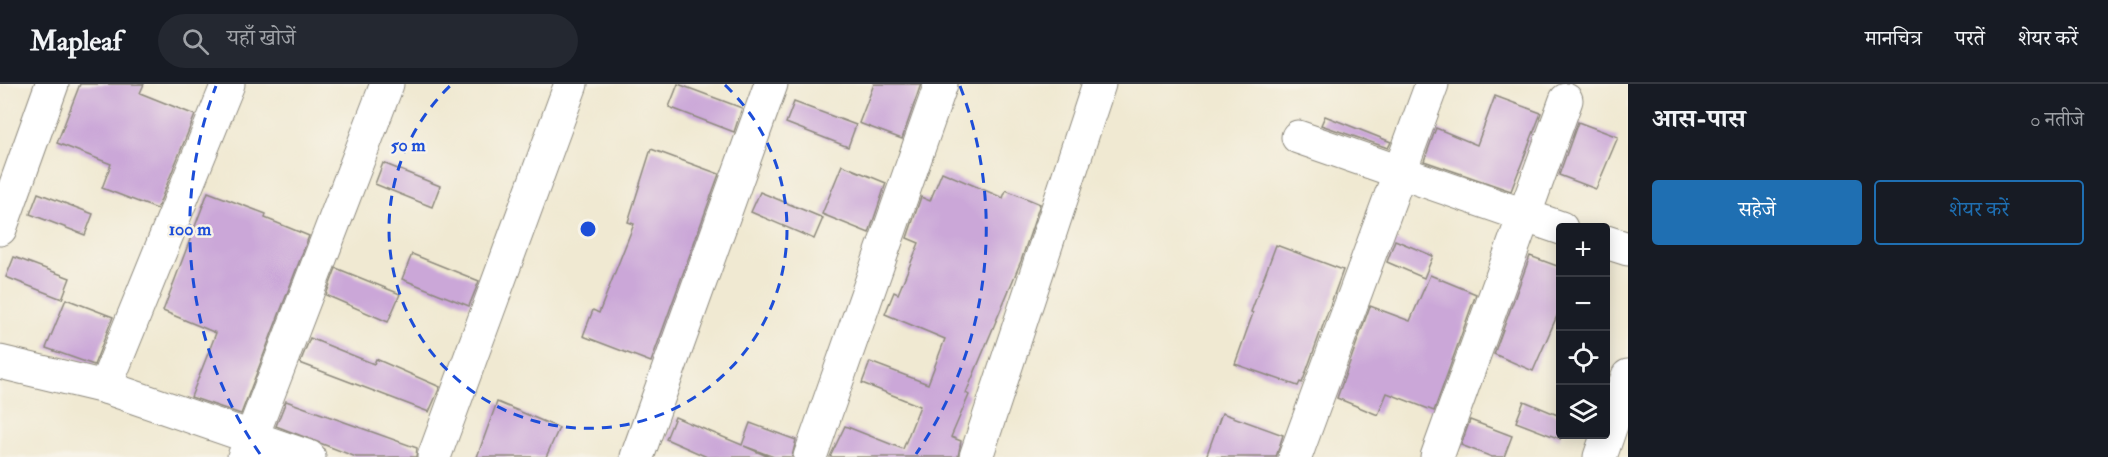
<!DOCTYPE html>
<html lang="hi">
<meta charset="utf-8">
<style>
body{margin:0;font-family:"IM FELL Double Pica","Noto Serif Devanagari",serif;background:#242831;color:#f1f3f6}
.controls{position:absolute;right:18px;bottom:18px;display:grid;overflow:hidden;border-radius:6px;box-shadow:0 3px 15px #0003}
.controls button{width:54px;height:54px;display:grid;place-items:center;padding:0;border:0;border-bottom:2px solid #363941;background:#171b24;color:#f1f3f6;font:30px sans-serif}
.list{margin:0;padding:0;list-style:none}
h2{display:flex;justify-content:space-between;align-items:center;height:78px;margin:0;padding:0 24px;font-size:26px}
h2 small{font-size:20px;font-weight:400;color:#9ea1a6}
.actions{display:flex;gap:12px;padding:18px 24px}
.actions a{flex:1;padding:14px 0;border:2px solid #1f6fb2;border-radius:6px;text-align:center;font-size:21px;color:#1f6fb2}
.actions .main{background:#1f6fb2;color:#fff}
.icon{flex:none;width:33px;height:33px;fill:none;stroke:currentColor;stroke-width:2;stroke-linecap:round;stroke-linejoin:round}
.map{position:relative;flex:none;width:1628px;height:373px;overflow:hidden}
header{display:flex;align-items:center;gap:36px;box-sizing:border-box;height:84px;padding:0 30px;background:#171b24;border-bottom:2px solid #363941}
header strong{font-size:28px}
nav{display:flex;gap:33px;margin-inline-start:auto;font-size:21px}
.search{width:420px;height:54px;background:#242831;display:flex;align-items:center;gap:15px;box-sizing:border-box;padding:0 21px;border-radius:33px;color:#9ea1a6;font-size:22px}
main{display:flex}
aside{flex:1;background:#171b24}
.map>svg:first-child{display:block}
.building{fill:#cba7d8}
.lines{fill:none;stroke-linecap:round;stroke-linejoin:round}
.minor-casing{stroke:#8e8a7e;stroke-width:35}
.minor{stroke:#fff;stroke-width:33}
.ring{fill:none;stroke:#1d4ed8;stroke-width:3;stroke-dasharray:10 8}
.centre{fill:#1d4ed8;stroke:#f7f3e8;stroke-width:3}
.ring-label{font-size:18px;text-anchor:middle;font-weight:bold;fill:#1d4ed8;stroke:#f7f3e8;stroke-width:5;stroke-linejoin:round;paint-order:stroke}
</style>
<header>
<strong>Mapleaf</strong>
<div class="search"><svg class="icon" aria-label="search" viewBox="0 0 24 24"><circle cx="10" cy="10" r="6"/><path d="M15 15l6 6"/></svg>यहाँ खोजें</div>
<nav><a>मानचित्र</a><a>परतें</a><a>शेयर करें</a></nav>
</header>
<main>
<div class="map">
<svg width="1628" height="373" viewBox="0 0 1628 373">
<rect width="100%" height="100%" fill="#f7f3e8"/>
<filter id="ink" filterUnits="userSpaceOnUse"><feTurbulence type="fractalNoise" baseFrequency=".0167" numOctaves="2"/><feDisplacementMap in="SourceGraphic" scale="12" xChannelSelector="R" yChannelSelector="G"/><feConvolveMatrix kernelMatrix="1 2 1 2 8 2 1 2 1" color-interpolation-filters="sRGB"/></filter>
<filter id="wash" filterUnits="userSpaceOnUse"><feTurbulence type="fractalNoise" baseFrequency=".008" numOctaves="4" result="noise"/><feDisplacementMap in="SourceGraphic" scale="24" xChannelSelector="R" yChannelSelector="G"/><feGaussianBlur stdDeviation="1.35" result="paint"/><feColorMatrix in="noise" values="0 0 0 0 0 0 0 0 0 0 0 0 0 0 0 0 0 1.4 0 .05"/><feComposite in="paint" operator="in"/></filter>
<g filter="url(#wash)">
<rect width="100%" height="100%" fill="#f0e9d2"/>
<g id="blocks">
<!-- building -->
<g class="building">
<path d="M 80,0 L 144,0 L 140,9 L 195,31 L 157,125 L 102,104 L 111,80 L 57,59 Z"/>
<path d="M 678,0 L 742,24 L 734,48 L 669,23 Z"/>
<path d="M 874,0 L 921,0 L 902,55 L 859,39 Z"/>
<path d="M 1495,12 L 1541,29 L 1511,107 L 1424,77 L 1436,44 L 1477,61 Z"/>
<path d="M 794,18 L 856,41 L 848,63 L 786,39 Z"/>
<path d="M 1325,32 L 1391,58 L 1388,64 L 1321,41 Z"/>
<path d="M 1578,38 L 1618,53 L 1596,105 L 1559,91 Z"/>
<path d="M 651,65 L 719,90 L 651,278 L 583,252 L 593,226 L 599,229 L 634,140 L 628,138 Z"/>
<path d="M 383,79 L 440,102 L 432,123 L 375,100 Z"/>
<path d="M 842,81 L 886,99 L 869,149 L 822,130 Z"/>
<path d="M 942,88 L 1003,114 L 1006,106 L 1040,120 L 1021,177 L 966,309 L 969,311 L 951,353 L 961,357 L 958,373 L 830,373 L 845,342 L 903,365 L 920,322 L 862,299 L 870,278 L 928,300 L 945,255 L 885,230 L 894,208 L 898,210 L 919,159 L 907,154 L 921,113 L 930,117 Z"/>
<path d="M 208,108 L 266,130 L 265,134 L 309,152 L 241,330 L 191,313 L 216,249 L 163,227 Z"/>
<path d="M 760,108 L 823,134 L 814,155 L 751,128 Z"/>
<path d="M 38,109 L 93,130 L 85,151 L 30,130 Z"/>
<path d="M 1395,156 L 1433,172 L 1424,194 L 1387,178 Z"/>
<path d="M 1276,161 L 1343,186 L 1302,299 L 1300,298 L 1298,302 L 1235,280 L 1253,229 L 1251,228 Z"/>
<path d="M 412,170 L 479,197 L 469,222 L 402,195 Z"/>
<path d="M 1530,172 L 1560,183 L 1560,225 L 1533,287 L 1494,270 Z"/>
<path d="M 14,173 L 70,194 L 62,215 L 6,193 Z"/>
<path d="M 336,184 L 400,210 L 388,238 L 326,211 Z"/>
<path d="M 1430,191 L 1476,210 L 1434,327 L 1387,309 L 1378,331 L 1337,314 L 1370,222 L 1410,237 Z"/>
<path d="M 66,215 L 113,233 L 94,281 L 46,264 Z"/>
<path d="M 310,254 L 374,280 L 376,275 L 440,303 L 429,328 L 300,279 Z"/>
<path d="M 286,317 L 417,364 L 416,373 L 356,373 L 276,342 Z"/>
<path d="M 1524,317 L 1560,332 L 1560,355 L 1516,338 Z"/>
<path d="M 497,318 L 559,344 L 546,373 L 477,373 Z"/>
<path d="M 1222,329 L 1283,351 L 1276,373 L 1206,373 Z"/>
<path d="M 675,333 L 742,361 L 750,339 L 796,356 L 792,373 L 774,373 L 744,362 L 769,373 L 707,373 L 666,355 Z"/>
<path d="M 1470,336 L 1512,352 L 1504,373 L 1492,373 L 1461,361 Z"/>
</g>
</g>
</g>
<g filter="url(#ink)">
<use href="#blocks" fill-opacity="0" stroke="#8e8a7e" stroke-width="1.5"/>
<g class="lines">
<!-- minor casing -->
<g class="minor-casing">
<g id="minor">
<path d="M 1298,53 L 1561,144"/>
<path d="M 0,145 L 52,0"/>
<path d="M 1606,158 L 1628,165"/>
<path d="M 0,278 L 105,303 L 309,373"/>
<path d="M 105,303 L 228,0"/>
<path d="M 244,373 L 387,0"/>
<path d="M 434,373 L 571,0"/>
<path d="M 637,373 L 771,0"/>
<path d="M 810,373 L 941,0"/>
<path d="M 976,373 L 1099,0"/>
<path d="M 1295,373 L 1432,0"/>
<path d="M 1437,373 L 1566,16"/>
<path d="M 1600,373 L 1628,292"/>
</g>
</g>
<!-- minor -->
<use href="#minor" class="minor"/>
</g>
</g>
<!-- distance rings -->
<g class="ring">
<path d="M725 1A199 199 0 1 1 451 1"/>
<path d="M260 370A398 398 0 0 1 216 2M960 2A398 398 0 0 1 916 370"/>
</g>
<circle cx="588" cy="145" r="9" class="centre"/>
<g class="ring-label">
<text x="408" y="67">50 m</text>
<text x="190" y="151">100 m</text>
</g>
</svg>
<div class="controls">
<button>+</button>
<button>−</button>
<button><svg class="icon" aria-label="locate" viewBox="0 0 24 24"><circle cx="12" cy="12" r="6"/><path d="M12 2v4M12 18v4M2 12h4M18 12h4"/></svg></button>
<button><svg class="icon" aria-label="layers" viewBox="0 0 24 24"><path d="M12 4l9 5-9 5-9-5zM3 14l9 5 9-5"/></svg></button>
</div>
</div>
<aside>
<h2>आस-पास<small>0 नतीजे</small></h2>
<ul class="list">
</ul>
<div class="actions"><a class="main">सहेजें</a><a>शेयर करें</a></div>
</aside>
</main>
